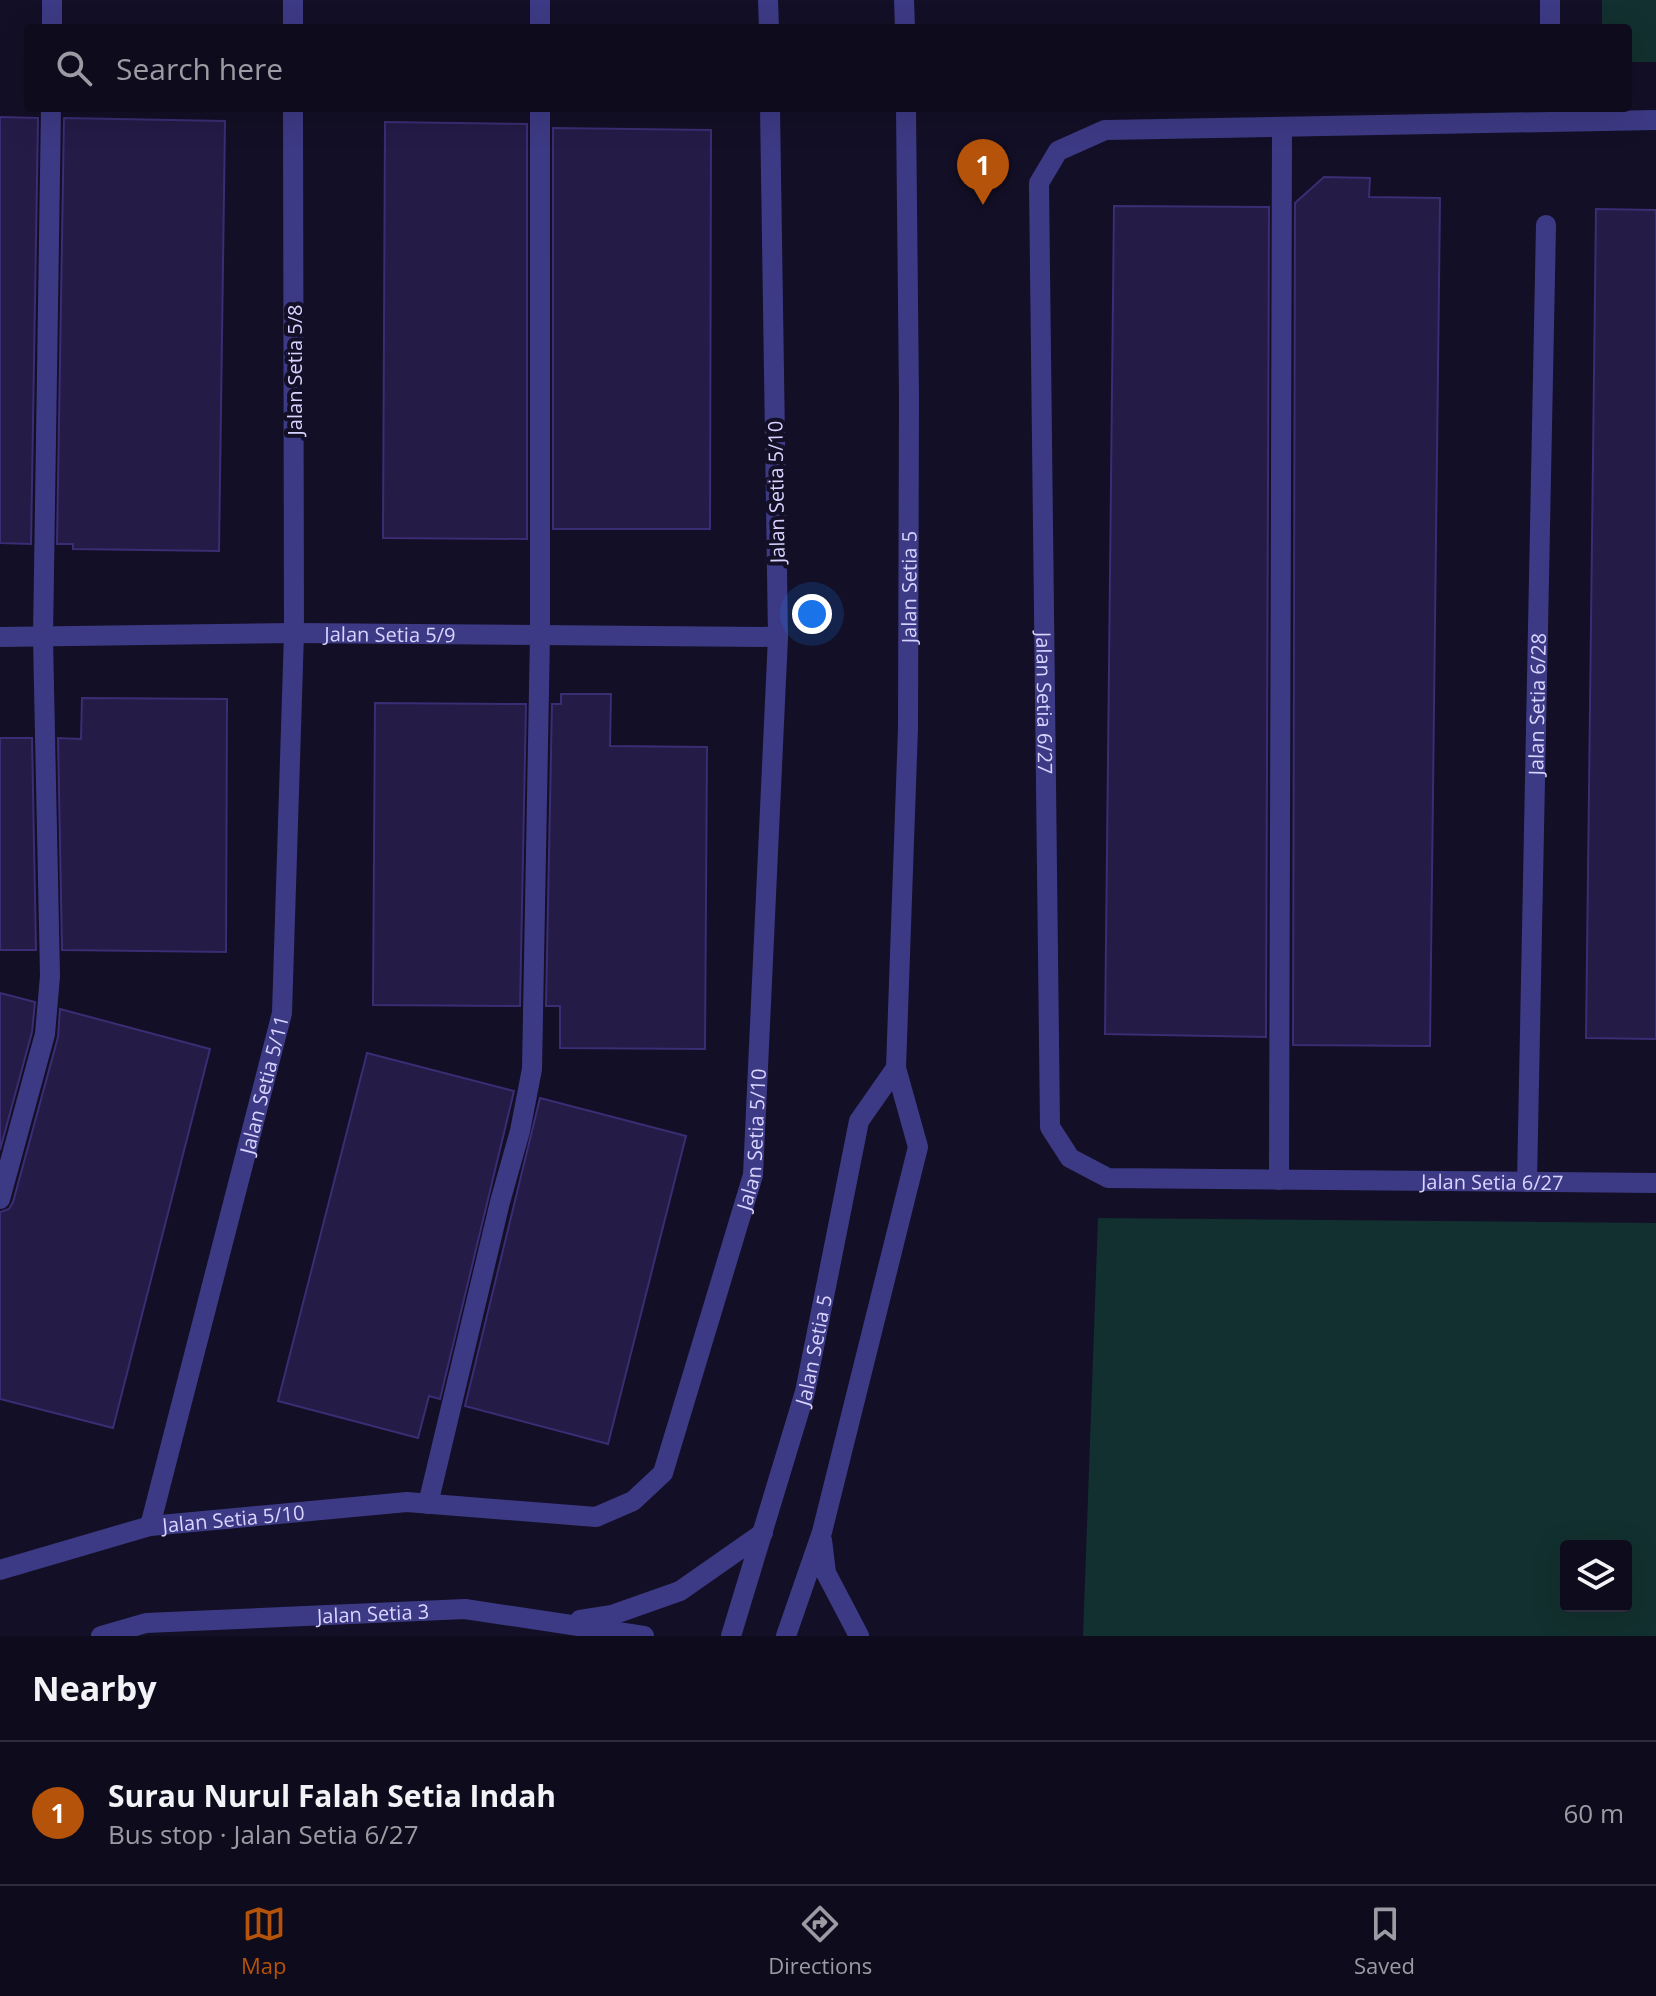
<!DOCTYPE html>
<meta charset="utf-8">
<style>
body{margin:0;font-family:"Open Sans",sans-serif;background:#171425;color:#f1f3f6}
.controls{position:absolute;right:24px;bottom:24px;display:grid;overflow:hidden;border-radius:8px;box-shadow:0 8px 32px #0002}
.controls button{width:72px;height:72px;display:grid;place-items:center;padding:0;border:0;border-bottom:2px solid #2e2b3b;background:#0e0b1c;color:#f1f3f6;font:40px sans-serif}
.you{position:absolute;left:812px;top:614px;width:28px;height:28px;margin:-20px;border:6px solid #fff;border-radius:50%;background:#1a73e8;box-shadow:0 0 0 12px #1a73e833}
.badge{display:grid;place-items:center;width:52px;height:52px;border-radius:50%;background:#b45309;color:#fff;font-size:26px;font-weight:700}
.pin{position:absolute;translate:-50% -66px;filter:drop-shadow(0 2px 4px #0008)}
.pin::after{content:'';position:absolute;top:42px;width:28px;height:24px;background:inherit;clip-path:polygon(0 0,100% 0,50% 100%)}
.list{margin:0;padding:0;list-style:none}
h2{display:flex;justify-content:space-between;align-items:center;height:104px;margin:0;padding:0 32px;font-size:34px}
h2 small{font-size:26px;font-weight:400;color:#9b9ba3}
.list li{display:grid;grid-template-columns:52px 1fr auto;gap:24px;align-items:center;box-sizing:border-box;height:144px;padding:0 32px;border-top:2px solid #2e2b3b}
.list b{display:block;font-size:30px;white-space:nowrap}
.list p{margin:0;font-size:26px;white-space:nowrap;color:#9b9ba3}
.list em{font-size:26px;font-style:normal;color:#9b9ba3}
.icon{flex:none;width:44px;height:44px;fill:none;stroke:currentColor;stroke-width:2;stroke-linecap:round;stroke-linejoin:round}
.map{position:relative;flex:none;width:1656px;height:1636px;overflow:hidden}
.search{position:absolute;background:#0e0b1c;box-shadow:0 8px 32px #0002;left:24px;right:24px;top:24px;height:88px;display:flex;align-items:center;gap:20px;box-sizing:border-box;padding:0 28px;border-radius:8px;color:#9b9ba3;font-size:30px}
.sheet{height:248px;background:#0e0b1c}
nav{display:flex;justify-content:space-around;align-items:center;box-sizing:border-box;height:112px;border-top:2px solid #2e2b3b;background:#0e0b1c;font-size:22px;color:#9b9ba3}
nav a{display:grid;justify-items:center;gap:4px}
nav .on{color:#b45309}
.map>svg:first-child{display:block}
.green{fill:#12302f;fill-rule:evenodd}
.building{fill:#241b47;stroke:#3b2d73;stroke-width:2}
.lines{fill:none;stroke-linecap:round;stroke-linejoin:round}
.minor{stroke:#3d3a85;stroke-width:20}
.labels{text-anchor:middle;dominant-baseline:central;stroke-width:8;stroke-linejoin:round;paint-order:stroke}
.street-label{font-size:20px;fill:#d9d4ff;stroke:#130f26}
</style>
<div class="map">
<svg width="1656" height="1636" viewBox="0 0 1656 1636">
<rect width="100%" height="100%" fill="#130f26"/>
<!-- green -->
<g class="green">
<path d="M 1602,0 L 1656,0 L 1656,62 L 1628,62 L 1628,28 L 1602,28 Z"/>
<path d="M 1098,1218 L 1656,1223 L 1656,1636 L 1083,1636 ZM 1566,1546 L 1626,1546 L 1626,1606 L 1566,1606 Z"/>
</g>
<!-- building -->
<g class="building">
<path d="M 0,117 L 38,118 L 31,544 L 0,543 Z"/>
<path d="M 64,118 L 225,121 L 219,551 L 73,549 L 73,544 L 57,544 Z"/>
<path d="M 385,122 L 527,124 L 527,539 L 383,538 Z"/>
<path d="M 553,128 L 711,130 L 710,529 L 553,529 Z"/>
<path d="M 1324,177 L 1370,178 L 1369,197 L 1440,198 L 1430,1046 L 1293,1045 L 1295,203 Z"/>
<path d="M 1114,206 L 1269,207 L 1266,1037 L 1105,1034 Z"/>
<path d="M 1596,209 L 1656,210 L 1656,1039 L 1586,1038 Z"/>
<path d="M 561,694 L 611,694 L 610,746 L 707,747 L 705,1049 L 560,1048 L 560,1006 L 546,1006 L 552,704 L 561,704 Z"/>
<path d="M 82,698 L 227,699 L 226,952 L 62,950 L 58,738 L 81,739 Z"/>
<path d="M 375,703 L 526,704 L 520,1006 L 373,1005 Z"/>
<path d="M 0,738 L 32,738 L 36,950 L 0,950 Z"/>
<path d="M 0,993 L 35,1002 L 32,1032 L 0,1150 Z"/>
<path d="M 60,1009 L 210,1049 L 113,1428 L 0,1399 L 0,1212 L 9,1209 L 13,1202 L 58,1037 Z"/>
<path d="M 367,1053 L 514,1091 L 440,1399 L 429,1396 L 418,1438 L 278,1401 Z"/>
<path d="M 540,1098 L 686,1136 L 608,1444 L 465,1406 Z"/>
</g>
<g class="lines">
<!-- minor -->
<g class="minor">
<path d="M 293,0 L 293,28"/>
<path d="M 540,0 L 540,28"/>
<path d="M 768,0 L 769,28"/>
<path d="M 904,0 L 905,28"/>
<path d="M 52,28 L 52,0"/>
<path d="M 1550,28 L 1550,0"/>
<path id="s1" d="M 1656,120 L 1105,130 L 1058,151 L 1039,183 L 1050,1127 L 1070,1158 L 1108,1178 L 1656,1183"/>
<path id="s2" d="M 0,637 L 294,633 L 778,637"/>
<path d="M 1279,1180 L 1282,127"/>
<path id="s3" d="M 1527,1182 L 1546,225"/>
<path d="M 0,1199 L 45,1034 L 50,976 L 43,638 L 51,108"/>
<path d="M 428,1504 L 500,1202 L 520,1131 L 532,1069 L 540,635 L 540,108"/>
<path id="s4" d="M 150,1526 L 282,1013 L 294,633 L 293,108"/>
<path d="M 822,1540 L 826,1573 L 859,1636"/>
<path id="s5" d="M 0,1570 L 150,1526 L 407,1502 L 596,1517 L 633,1501 L 663,1473 L 753,1175 L 778,637 L 770,108"/>
<path d="M 580,1620 L 612,1615 L 680,1591 L 763,1533"/>
<path id="s6" d="M 101,1636 L 146,1623 L 465,1609 L 644,1636"/>
<path id="s7" d="M 731,1636 L 805,1392 L 859,1121 L 896,1068"/>
<path id="s8" d="M 786,1636 L 822,1532 L 918,1147 L 896,1068 L 908,728 L 909,398 L 906,108"/>
</g>
</g>
<g class="labels">
<!-- street labels -->
<g class="street-label">
<text transform="translate(294 370) rotate(-90)">Jalan Setia 5/8</text>
<text transform="translate(776 492) rotate(-91)">Jalan Setia 5/10</text>
<text stroke="none"><textPath href="#s8" startOffset="1070">Jalan Setia 5</textPath></text>
<text stroke="none"><textPath href="#s2" startOffset="390">Jalan Setia 5/9</textPath></text>
<text stroke="none"><textPath href="#s1" startOffset="1160">Jalan Setia 6/27</textPath></text>
<text stroke="none"><textPath href="#s3" startOffset="478">Jalan Setia 6/28</textPath></text>
<text stroke="none"><textPath href="#s4" startOffset="456">Jalan Setia 5/11</textPath></text>
<text stroke="none"><textPath href="#s5" startOffset="1032">Jalan Setia 5/10</textPath></text>
<text stroke="none"><textPath href="#s1" startOffset="2048">Jalan Setia 6/27</textPath></text>
<text stroke="none"><textPath href="#s7" startOffset="298">Jalan Setia 5</textPath></text>
<text stroke="none"><textPath href="#s5" startOffset="240">Jalan Setia 5/10</textPath></text>
<text stroke="none"><textPath href="#s6" startOffset="274">Jalan Setia 3</textPath></text>
</g>
</g>
</svg>
<div class="controls">
<button><svg class="icon" aria-label="layers" viewBox="0 0 24 24"><path d="M12 4l9 5-9 5-9-5zM3 14l9 5 9-5"/></svg></button>
</div>
<div class="you"></div>
<div class="pin badge" style="left:983px;top:205px">1</div>
<div class="search"><svg class="icon" aria-label="search" viewBox="0 0 24 24"><circle cx="10" cy="10" r="6"/><path d="M15 15l6 6"/></svg>Search here</div>
</div>
<section class="sheet">
<h2>Nearby<small></small></h2>
<ul class="list">
<li><span class="badge">1</span><div><b>Surau Nurul Falah Setia Indah</b><p>Bus stop · Jalan Setia 6/27</p></div><em>60 m</em></li>
</ul>
</section>
<nav>
<a class="on"><svg class="icon" aria-label="map" viewBox="0 0 24 24"><path d="M3 6l6-2 6 2 6-2v14l-6 2-6-2-6 2zM9 4v14M15 6v14"/></svg>Map</a>
<a><svg class="icon" aria-label="directions" viewBox="0 0 24 24"><path d="M12 3l9 9-9 9-9-9zM9 14v-3h6M13 9l2 2-2 2"/></svg>Directions</a>
<a><svg class="icon" aria-label="saved" viewBox="0 0 24 24"><path d="M7 4h10v16l-5-4-5 4z"/></svg>Saved</a>
</nav>
